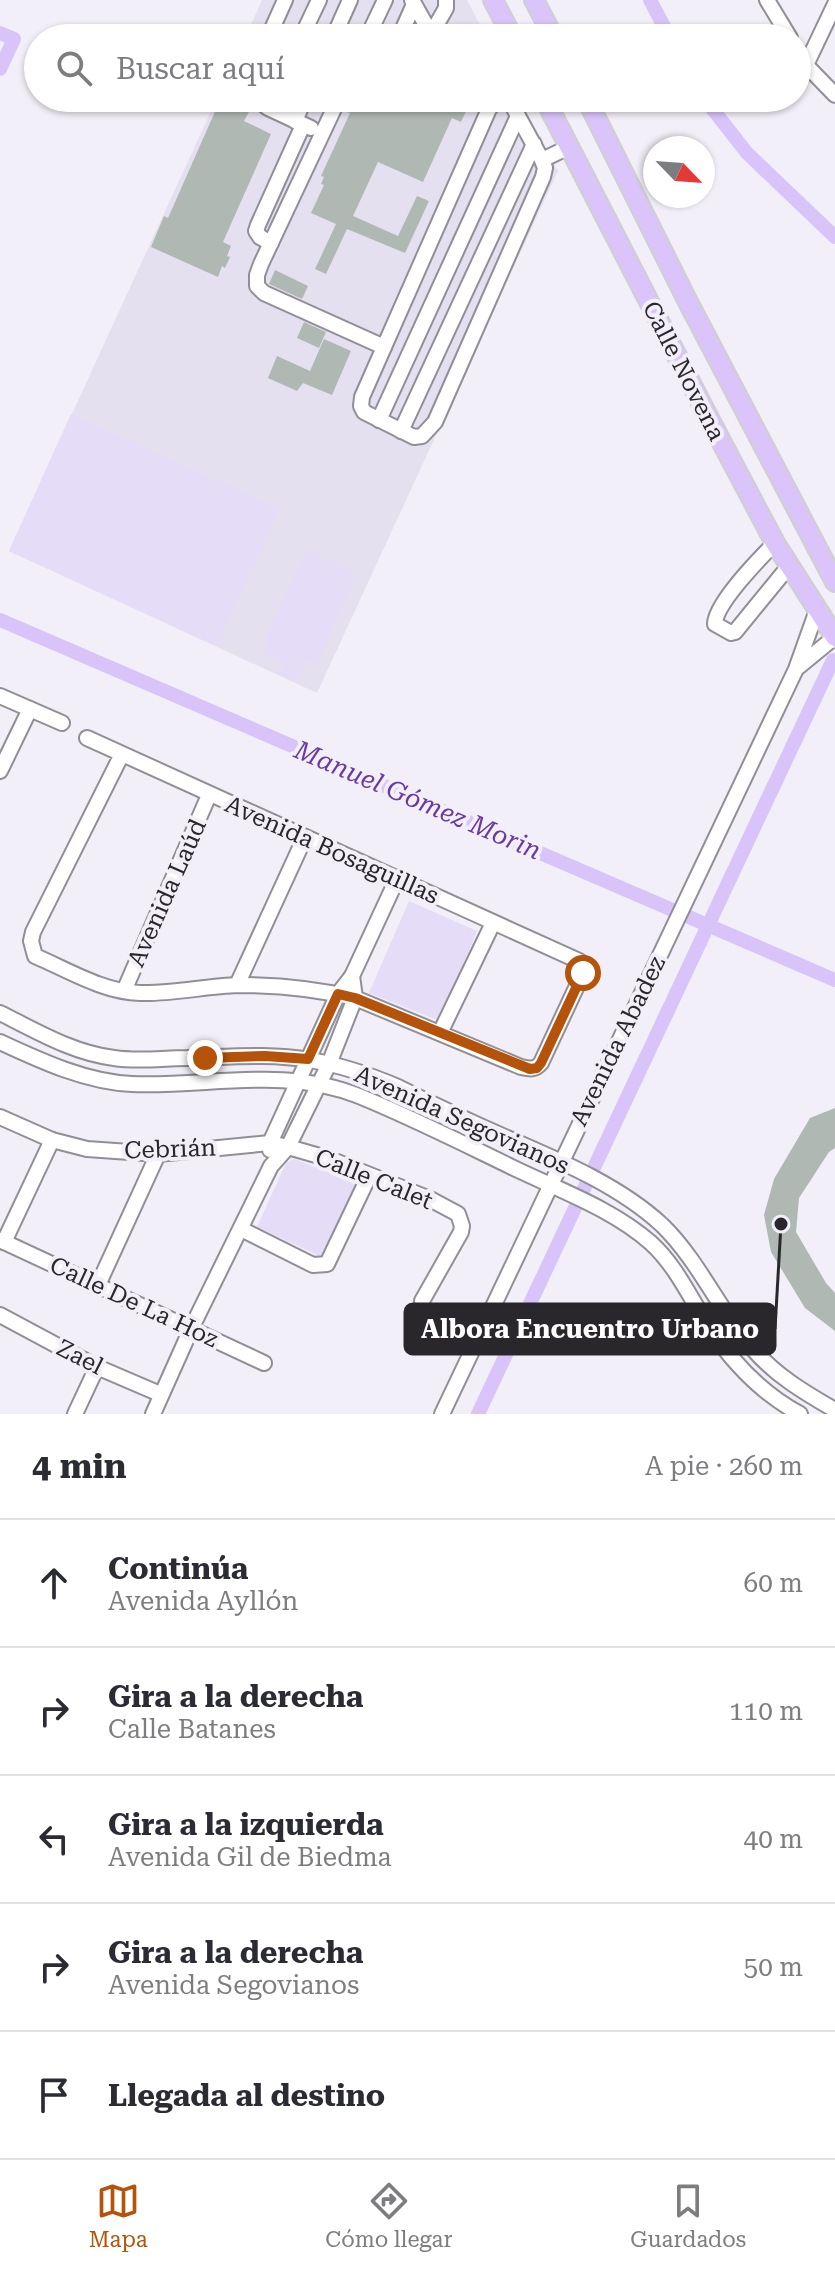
<!DOCTYPE html>
<html lang="es">
<meta charset="utf-8">
<style>
body{margin:0;font-family:"Roboto Serif",serif;background:#f2f2f3;color:#2b2b33}
.compass{position:absolute;left:643px;top:136px;width:72px;height:72px;border-radius:50%;background:#fff;box-shadow:0 2px 6px #0004;rotate:115deg}
.stop{position:absolute;width:24px;height:24px;margin:-18px;border:6px solid #b45309;border-radius:50%;background:#fff}
.stop.end{background:#b45309;border-color:#fff;box-shadow:0 2px 8px #0008}
.list{margin:0;padding:0;list-style:none}
h2{display:flex;justify-content:space-between;align-items:center;height:104px;margin:0;padding:0 32px;font-size:34px}
h2 small{font-size:26px;font-weight:400;color:#7c7c81}
.list li{display:grid;grid-template-columns:52px 1fr auto;gap:24px;align-items:center;box-sizing:border-box;height:128px;padding:0 32px;border-top:2px solid #e1e1e2}
.list b{display:block;font-size:30px;white-space:nowrap}
.list p{margin:0;font-size:26px;white-space:nowrap;color:#7c7c81}
.list em{font-size:26px;font-style:normal;color:#7c7c81}
.icon{flex:none;width:44px;height:44px;fill:none;stroke:currentColor;stroke-width:2;stroke-linecap:round;stroke-linejoin:round}
.map{position:relative;flex:none;width:835px;height:1414px;overflow:hidden}
.search{position:absolute;background:#fff;box-shadow:0 2px 6px #0004;left:24px;right:24px;top:24px;height:88px;display:flex;align-items:center;gap:20px;box-sizing:border-box;padding:0 28px;border-radius:44px;color:#7c7c81;font-size:30px}
.sheet{height:744px;background:#fff}
nav{display:flex;justify-content:space-around;align-items:center;box-sizing:border-box;height:112px;border-top:2px solid #e1e1e2;background:#fff;font-size:22px;color:#7c7c81}
nav a{display:grid;justify-items:center;gap:4px}
nav .on{color:#b45309}
.map>svg:first-child{display:block}
.built{fill:#e5e0ef}
.green{fill:#e5dcf7}
.lines{fill:none;stroke-linecap:round;stroke-linejoin:round}
.canal{stroke:#d9c4fa;stroke-width:14}
.building{fill:#afb8b3}
.minor-casing{stroke:#918e96;stroke-width:18}
.major-casing{stroke:#d0cfd0;stroke-width:22}
.minor{stroke:#fff;stroke-width:14}
.major{stroke:#dac4fa;stroke-width:18}
.route{stroke:#b45309;stroke-width:10}
.labels{text-anchor:middle;dominant-baseline:central;stroke-width:8;stroke-linejoin:round;paint-order:stroke}
.street-label{font-size:24px;fill:#29272b;stroke:#f2eff8}
.water-label{font-size:26px;font-style:italic;fill:#6a3a9f;stroke:#f2eff8}
.leader{fill:none;stroke:#29272b;stroke-width:3}
.callout-dot{fill:#29272b;stroke:#f2eff8;stroke-width:3}
.callout{fill:#29272b;stroke:#29272b;stroke-width:3}
.callout-label{font-size:26px;text-anchor:middle;font-weight:bold;fill:#fff}
</style>
<div class="map">
<svg width="835" height="1414" viewBox="0 0 835 1414">
<rect width="100%" height="100%" fill="#f2eff8"/>
<!-- built -->
<g class="built">
<path d="M 262,0 L 467,0 L 487,38 L 245,38 Z"/>
<path d="M 217,98 L 519,98 L 558,171 L 317,693 L 9,551 Z"/>
</g>
<!-- green -->
<g class="green">
<path d="M 71,414 L 280,509 L 217,646 L 9,551 Z"/>
<path d="M 306,550 L 357,574 L 316,665 L 305,661 L 296,682 L 280,674 L 284,662 L 264,653 L 269,641 L 265,639 Z"/>
<path d="M 409,901 L 477,931 L 440,1021 L 369,993 Z"/>
<path d="M 294,1159 L 359,1184 L 326,1259 L 257,1227 L 286,1163 Z"/>
</g>
<g class="lines">
<!-- canal -->
<g class="canal">
<path d="M 650,0 L 670,38"/>
<path d="M 0,33 L 14,39 L 0,69"/>
<path d="M 704,98 L 747,153 L 835,237"/>
<path d="M 0,620 L 835,980"/>
<path d="M 478,1414 L 833,660"/>
</g>
</g>
<!-- building -->
<g class="building">
<path d="M 221,98 L 250,110 L 244,121 L 271,134 L 223,242 L 231,246 L 227,256 L 230,257 L 225,268 L 222,266 L 218,277 L 151,247 L 164,216 L 168,218 Z"/>
<path d="M 349,98 L 454,98 L 469,105 L 461,122 L 452,118 L 423,182 L 378,162 L 353,216 L 398,236 L 417,196 L 429,201 L 405,253 L 347,229 L 326,274 L 315,269 L 336,224 L 311,213 L 324,185 L 321,184 L 324,177 L 321,176 L 350,113 L 344,111 Z"/>
<path d="M 275,270 L 308,286 L 302,299 L 269,284 Z"/>
<path d="M 304,322 L 326,332 L 319,348 L 297,338 Z"/>
<path d="M 324,339 L 351,351 L 332,395 L 303,383 L 297,391 L 268,378 L 277,356 L 310,371 Z"/>
<path d="M 835,1108 L 835,1148 L 829,1152 L 799,1198 L 796,1232 L 826,1283 L 835,1293 L 835,1331 L 805,1308 L 771,1252 L 764,1215 L 774,1179 L 810,1118 Z"/>
</g>
<g class="lines">
<!-- minor casing -->
<g class="minor-casing">
<g id="minor">
<path d="M 412,0 L 431,34"/>
<path d="M 767,0 L 790,38"/>
<path d="M 268,38 L 285,0"/>
<path d="M 301,38 L 319,0"/>
<path d="M 333,38 L 350,0"/>
<path d="M 367,38 L 385,0"/>
<path d="M 399,38 L 414,4"/>
<path d="M 429,38 L 446,8 L 446,0"/>
<path d="M 797,50 L 806,65 L 835,95"/>
<path d="M 806,65 L 835,4"/>
<path d="M 255,98 L 268,108 L 311,128"/>
<path d="M 339,98 L 261,264 L 257,275 L 257,286 L 264,293 L 384,347"/>
<path d="M 498,98 L 489,109 L 362,397 L 361,406 L 364,412 L 414,437 L 422,436 L 435,422 L 543,177 L 545,168 L 542,160 L 511,103 L 503,98"/>
<path d="M 295,121 L 305,98"/>
<path d="M 542,160 L 569,147"/>
<path d="M 271,243 L 260,237 L 256,231 L 258,225 L 303,125"/>
<path d="M 379,420 L 518,116"/>
<path d="M 401,431 L 534,144"/>
<path d="M 775,543 C 760,558 715,604 715,624 L 731,633 L 735,632 L 789,566"/>
<path d="M 797,668 L 835,637"/>
<path d="M 0,696 L 62,723"/>
<path d="M 87,738 L 579,961 L 583,964 L 583,973 L 541,1063 C 535,1070 530,1069 521,1067 L 355,998 C 317,989 278,985 238,985 C 206,986 173,994 140,993 C 103,992 68,970 35,956 L 31,941 L 33,932 L 122,754"/>
<path d="M 0,771 L 30,709"/>
<path d="M 237,985 L 305,837"/>
<path d="M 124,991 L 209,795"/>
<path d="M 0,1013 C 36,1031 73,1053 114,1058 C 139,1062 162,1058 187,1058 C 228,1057 270,1053 310,1060 C 340,1065 370,1075 398,1087 C 436,1106 475,1124 514,1141 C 565,1163 621,1187 662,1225 C 699,1261 719,1310 752,1348 C 775,1375 805,1393 835,1410"/>
<path d="M 440,1033 L 493,923"/>
<path d="M 0,1042 C 41,1061 86,1082 132,1084 C 209,1087 285,1066 359,1096 C 413,1118 466,1145 518,1170 C 562,1191 614,1210 651,1243 C 677,1267 690,1298 709,1327 C 732,1362 763,1394 800,1414"/>
<path d="M 0,1117 L 52,1140 L 87,1149 L 158,1154 L 270,1143 L 288,1147 L 330,1159 L 430,1199 L 458,1214 L 462,1226 L 461,1232 L 422,1301"/>
<path d="M 270,1150 L 270,1143 L 338,994 L 352,976 L 397,879"/>
<path d="M 241,1229 L 313,1265 L 327,1264 L 369,1176"/>
<path d="M 0,1240 L 264,1363"/>
<path d="M 4,1242 L 52,1140"/>
<path d="M 98,1285 L 158,1154"/>
<path d="M 0,1315 L 97,1367 L 160,1394"/>
<path d="M 75,1414 L 97,1367"/>
<path d="M 153,1414 L 191,1329 L 271,1166 L 288,1147 L 329,1064 L 355,998 L 352,976"/>
<path d="M 442,1414 L 796,669 L 817,610"/>
</g>
</g>
<!-- major casing -->
<g class="major-casing">
<g id="major">
<path d="M 493,0 L 513,38"/>
<path d="M 534,0 L 554,38"/>
<path d="M 544,98 L 712,424 L 775,543 L 835,637"/>
<path d="M 586,98 L 688,302 L 835,582"/>
</g>
</g>
<!-- minor -->
<use href="#minor" class="minor"/>
<!-- major -->
<use href="#major" class="major"/>
</g>
<g class="lines">
<!-- route -->
<path class="route" d="M 205,1058 L 265,1056 L 308,1059 L 338,994 L 355,998 L 530,1069 L 537,1068 L 541,1063 L 583,973"/>
</g>
<g class="labels">
<!-- street labels -->
<g class="street-label">
<text transform="translate(684 371) rotate(63)">Calle Novena</text>
<text transform="translate(332 850) rotate(24)">Avenida Bosaguillas</text>
<text transform="translate(167 893) rotate(-66)">Avenida Laúd</text>
<text transform="translate(618 1041) rotate(-64)">Avenida Abadez</text>
<text transform="translate(462 1120) rotate(24)">Avenida Segovianos</text>
<text transform="translate(170 1149) rotate(-2)">Cebrián</text>
<text transform="translate(374 1179) rotate(22)">Calle Calet</text>
<text transform="translate(134 1302) rotate(25)">Calle De La Hoz</text>
<text transform="translate(80 1357) rotate(27)">Zael</text>
</g>
<!-- water labels -->
<g class="water-label">
<text transform="translate(418 800) rotate(23)">Manuel Gómez Morin</text>
</g>
</g>
<!-- callouts -->
<path class="leader" d="M781 1224L775 1329"/>
<circle class="callout-dot" cx="781" cy="1224" r="8"/>
<rect class="callout" x="405" y="1304" width="370" height="50" rx="8"/>
<g class="callout-label">
<text x="590" y="1338">Albora Encuentro Urbano</text>
</g>
</svg>
<svg class="compass" viewBox="-18 -18 36 36"><path d="M0-13l5 13h-10z" fill="#e53935"/><path d="M0 13l5-13h-10z" fill="#7c7c81"/></svg>
<div class="stop" style="left:583px;top:973px"></div>
<div class="stop end" style="left:205px;top:1058px"></div>
<div class="search"><svg class="icon" aria-label="search" viewBox="0 0 24 24"><circle cx="10" cy="10" r="6"/><path d="M15 15l6 6"/></svg>Buscar aquí</div>
</div>
<section class="sheet">
<h2>4 min<small>A pie · 260 m</small></h2>
<ul class="list">
<li><svg class="icon" aria-label="ahead" viewBox="0 0 24 24"><path d="M12 20V5M6 11l6-6 6 6"/></svg><div><b>Continúa</b><p>Avenida Ayllón</p></div><em>60 m</em></li>
<li><svg class="icon" aria-label="right" viewBox="0 0 24 24"><path d="M7 20v-9h11M14 6l5 5-5 5"/></svg><div><b>Gira a la derecha</b><p>Calle Batanes</p></div><em>110 m</em></li>
<li><svg class="icon" aria-label="left" viewBox="0 0 24 24"><path d="M17 20v-9H6M10 6l-5 5 5 5"/></svg><div><b>Gira a la izquierda</b><p>Avenida Gil de Biedma</p></div><em>40 m</em></li>
<li><svg class="icon" aria-label="right" viewBox="0 0 24 24"><path d="M7 20v-9h11M14 6l5 5-5 5"/></svg><div><b>Gira a la derecha</b><p>Avenida Segovianos</p></div><em>50 m</em></li>
<li><svg class="icon" aria-label="arrive" viewBox="0 0 24 24"><path d="M6 21V4h12l-3 4 3 4H6"/></svg><div><b>Llegada al destino</b></div></li>
</ul>
</section>
<nav>
<a class="on"><svg class="icon" aria-label="map" viewBox="0 0 24 24"><path d="M3 6l6-2 6 2 6-2v14l-6 2-6-2-6 2zM9 4v14M15 6v14"/></svg>Mapa</a>
<a><svg class="icon" aria-label="directions" viewBox="0 0 24 24"><path d="M12 3l9 9-9 9-9-9zM9 14v-3h6M13 9l2 2-2 2"/></svg>Cómo llegar</a>
<a><svg class="icon" aria-label="saved" viewBox="0 0 24 24"><path d="M7 4h10v16l-5-4-5 4z"/></svg>Guardados</a>
</nav>
